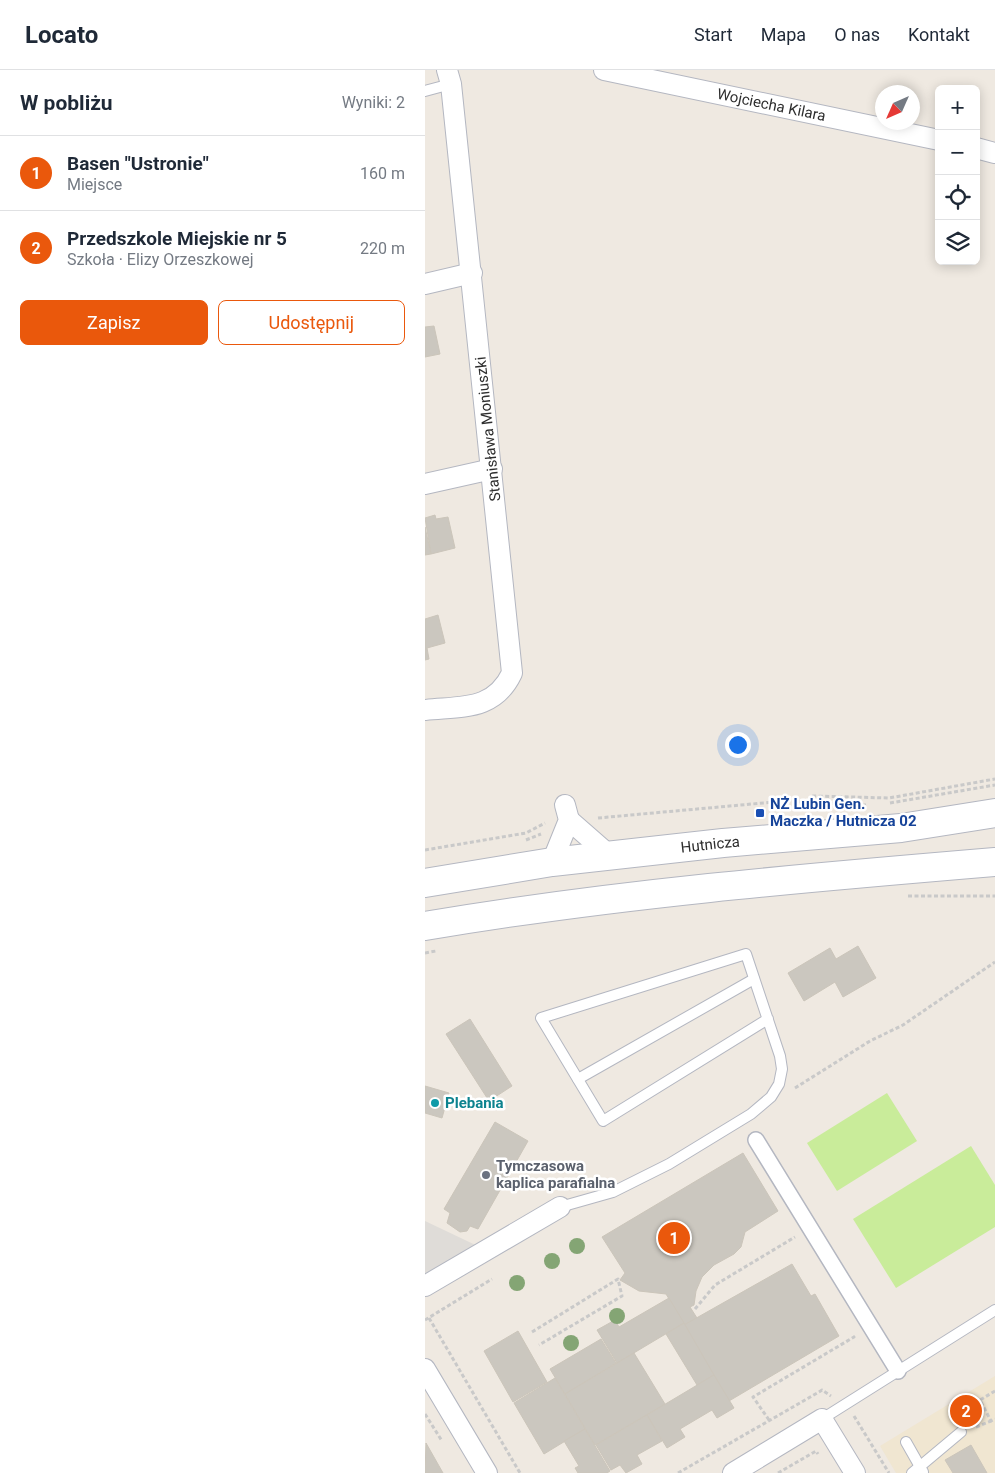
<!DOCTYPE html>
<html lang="pl">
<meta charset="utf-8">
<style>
body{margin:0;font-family:Roboto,sans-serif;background:#f2f2f3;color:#1f2937}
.controls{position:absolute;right:15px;top:15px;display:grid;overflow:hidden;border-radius:8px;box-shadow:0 2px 12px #0003}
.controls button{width:45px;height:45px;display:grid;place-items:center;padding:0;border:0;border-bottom:1px solid #e0e1e3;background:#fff;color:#1f2937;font:25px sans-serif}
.compass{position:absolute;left:450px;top:15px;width:45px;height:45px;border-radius:50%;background:#fff;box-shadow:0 2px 12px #0003;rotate:225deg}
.you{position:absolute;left:312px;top:674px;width:18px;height:18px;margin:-12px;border:4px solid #fff;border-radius:50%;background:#1a73e8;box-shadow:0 0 0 8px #1a73e833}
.badge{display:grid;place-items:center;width:32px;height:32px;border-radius:50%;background:#ea580c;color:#fff;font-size:16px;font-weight:700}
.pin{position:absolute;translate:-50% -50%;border:2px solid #fff;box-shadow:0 1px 5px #0006}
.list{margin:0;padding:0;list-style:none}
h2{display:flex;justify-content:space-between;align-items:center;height:65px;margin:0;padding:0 20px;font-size:21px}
h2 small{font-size:16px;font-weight:400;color:#747a83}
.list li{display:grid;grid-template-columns:32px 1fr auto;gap:15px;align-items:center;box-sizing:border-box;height:75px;padding:0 20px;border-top:1px solid #e0e1e3}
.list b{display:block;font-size:19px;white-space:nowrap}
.list p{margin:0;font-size:16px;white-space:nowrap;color:#747a83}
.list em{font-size:16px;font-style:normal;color:#747a83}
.actions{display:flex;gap:10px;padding:15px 20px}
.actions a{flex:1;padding:11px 0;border:1px solid #ea580c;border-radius:8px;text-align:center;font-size:18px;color:#ea580c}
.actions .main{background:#ea580c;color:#fff}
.icon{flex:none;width:28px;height:28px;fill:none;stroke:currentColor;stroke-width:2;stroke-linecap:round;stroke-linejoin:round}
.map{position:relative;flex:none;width:570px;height:1403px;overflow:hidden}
header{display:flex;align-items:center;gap:30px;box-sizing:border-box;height:70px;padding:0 25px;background:#fff;border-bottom:1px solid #e0e1e3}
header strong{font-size:24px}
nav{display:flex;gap:28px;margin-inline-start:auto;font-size:18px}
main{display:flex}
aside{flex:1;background:#fff}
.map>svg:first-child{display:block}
.education{fill:#f0e6d1}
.pitch{fill:#c9ec9a}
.plaza{fill:#dfdcd8}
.building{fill:#cbc7bf;stroke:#cbc5ba}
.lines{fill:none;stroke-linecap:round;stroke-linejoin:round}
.service-casing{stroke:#b4b7c1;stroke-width:12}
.pedestrian-casing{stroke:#b4b7c1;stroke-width:18}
.minor-casing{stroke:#b4b7c1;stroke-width:22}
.secondary-casing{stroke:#b4b7c1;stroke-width:30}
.path{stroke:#c9c9c9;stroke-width:3;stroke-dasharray:4 2.5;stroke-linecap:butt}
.service{stroke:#fff;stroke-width:10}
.pedestrian{stroke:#fff;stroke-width:15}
.minor{stroke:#fff;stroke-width:20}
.secondary{stroke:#fff;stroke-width:28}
.tree{fill:#84a574}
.transit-dot{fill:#1a4fb4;stroke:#fff;stroke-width:2}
.culture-dot{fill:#0f9aa8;stroke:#fff;stroke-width:2}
.worship-dot{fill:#6b7280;stroke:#fff;stroke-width:2}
.labels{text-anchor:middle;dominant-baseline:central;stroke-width:5;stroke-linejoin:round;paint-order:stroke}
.street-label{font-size:15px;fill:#2e2e2e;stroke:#fff}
.transit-label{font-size:15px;font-weight:bold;fill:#164399;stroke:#fff;text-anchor:start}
.culture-label{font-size:15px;font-weight:bold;fill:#0d838f;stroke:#fff;text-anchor:start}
.worship-label{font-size:15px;font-weight:bold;fill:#5b616d;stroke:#fff;text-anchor:start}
</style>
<header>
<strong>Locato</strong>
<nav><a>Start</a><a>Mapa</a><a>O nas</a><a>Kontakt</a></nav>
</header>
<main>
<aside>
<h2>W pobliżu<small>Wyniki: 2</small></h2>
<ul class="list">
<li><span class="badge">1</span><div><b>Basen &quot;Ustronie&quot;</b><p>Miejsce</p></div><em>160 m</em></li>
<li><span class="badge">2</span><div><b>Przedszkole Miejskie nr 5</b><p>Szkoła · Elizy Orzeszkowej</p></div><em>220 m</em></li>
</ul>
<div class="actions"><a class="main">Zapisz</a><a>Udostępnij</a></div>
</aside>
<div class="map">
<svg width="570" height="1403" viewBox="0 0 570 1403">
<rect width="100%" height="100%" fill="#efe9e1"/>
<!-- education -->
<path class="education" d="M 570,1306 L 570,1403 L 471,1403 L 455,1376 Z"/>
<!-- pitch -->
<g class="pitch">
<path d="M 462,1023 L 492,1071 L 412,1121 L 382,1073 Z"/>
<path d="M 546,1076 L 570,1115 L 570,1157 L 471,1218 L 428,1149 Z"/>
</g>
<!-- plaza -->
<path class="plaza" d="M 0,1151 L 61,1180 L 0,1216 Z"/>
<!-- building -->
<g class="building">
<path d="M 9,256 L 15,284 L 0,287 L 0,257 Z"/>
<path d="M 10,445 L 11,449 L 23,447 L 30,478 L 6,484 L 0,448 Z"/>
<path d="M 0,457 L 6,484 L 0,485 Z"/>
<path d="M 13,545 L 20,573 L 2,578 L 4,589 L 0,590 L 0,549 Z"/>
<path d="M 433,876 L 451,908 L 418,927 L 410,912 L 379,931 L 363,903 L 405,878 L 411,889 Z"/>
<path d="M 45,949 L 87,1016 L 64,1031 L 21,964 Z"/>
<path d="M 0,1016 L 24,1023 L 17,1048 L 0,1043 Z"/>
<path d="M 70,1052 L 103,1071 L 53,1159 L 45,1156 L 42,1161 L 35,1162 L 22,1153 L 25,1143 L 19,1139 Z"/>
<path d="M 318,1083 L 353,1141 L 320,1162 L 316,1177 L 309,1184 L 289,1195 L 277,1207 L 271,1221 L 269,1235 L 265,1237 L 272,1248 L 260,1255 L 241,1224 L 214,1221 L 195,1210 L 200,1203 L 177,1167 Z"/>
<path d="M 367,1194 L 386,1226 L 390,1224 L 414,1266 L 304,1331 L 259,1255 Z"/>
<path d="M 244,1228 L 259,1253 L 192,1293 L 172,1260 L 190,1250 L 194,1257 Z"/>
<path d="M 259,1253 L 289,1305 L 272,1315 L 241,1264 Z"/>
<path d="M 93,1261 L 122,1312 L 88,1332 L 59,1281 Z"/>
<path d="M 176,1269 L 191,1293 L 140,1324 L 125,1299 Z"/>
<path d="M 209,1283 L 240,1334 L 170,1375 L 140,1324 Z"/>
<path d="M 289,1305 L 309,1338 L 292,1348 L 287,1340 L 255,1359 L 260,1367 L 242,1378 L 222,1345 Z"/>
<path d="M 130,1308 L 160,1359 L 119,1384 L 89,1333 Z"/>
<path d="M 222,1345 L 237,1371 L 212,1385 L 217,1394 L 201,1403 L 195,1395 L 186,1400 L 171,1375 Z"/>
<path d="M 160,1359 L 185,1401 L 182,1403 L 153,1403 L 150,1398 L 154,1396 L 139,1371 Z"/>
<path d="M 1,1373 L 18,1403 L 0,1403 Z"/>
<path d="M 546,1375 L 562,1403 L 528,1403 L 520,1390 Z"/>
</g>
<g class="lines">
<!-- service casing -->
<g class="service-casing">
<g id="service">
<path d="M 0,21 L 26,14"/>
<path d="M 153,1009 L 329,909"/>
<path d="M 135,1137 L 188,1122 L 244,1094 L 326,1044 L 346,1027 L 354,1014 L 357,999 L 355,986 L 321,884 L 116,948 L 178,1051 L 343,949"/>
<path d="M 397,1349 L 570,1240"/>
<path d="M 481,1372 L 498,1402"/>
<path d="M 487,1403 L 536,1362"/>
</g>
</g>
<!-- pedestrian casing -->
<g class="pedestrian-casing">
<path id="pedestrian" d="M 331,1070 L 473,1301"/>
</g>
<!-- minor casing -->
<g class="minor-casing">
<g id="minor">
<path id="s1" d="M 179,0 L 514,70"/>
<path d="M 551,78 L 570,83"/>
<path d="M 0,214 L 47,203"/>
<path d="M 0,414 L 67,399"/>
<path d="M 0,640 C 37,636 69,641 87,603 L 26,14 L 22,0"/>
<path d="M 144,750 L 184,785"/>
<path d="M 127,792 L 144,750 L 140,735"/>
<path d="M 0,1216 L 135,1137"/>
<path d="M 0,1299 L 62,1403"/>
<path d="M 308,1403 L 397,1349 L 430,1403"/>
</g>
</g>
<!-- secondary casing -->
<g class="secondary-casing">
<g id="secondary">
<path id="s2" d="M 0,813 L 127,792 L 298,773 L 476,758 L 570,743"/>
<path d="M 0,856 C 189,824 379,808 570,792"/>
</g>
</g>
<!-- path -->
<g class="path">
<path d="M 385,732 L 387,726 L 464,728 L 570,709"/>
<path d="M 465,733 L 570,715"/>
<path d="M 173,748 L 360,731 L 441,735"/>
<path d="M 101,770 L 116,764"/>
<path d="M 0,780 L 101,763 L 120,753"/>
<path d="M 483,826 L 570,826"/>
<path d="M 0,883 L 11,881"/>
<path d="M 370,1018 L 445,971 L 478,955 L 570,892"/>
<path d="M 270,1239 L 290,1215 L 370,1167"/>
<path d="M 4,1248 L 95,1403"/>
<path d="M 0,1250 L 67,1209"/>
<path d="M 107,1262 L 193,1209 L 197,1226 L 114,1275"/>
<path d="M 570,1321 L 555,1330 L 566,1351 L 570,1349"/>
<path d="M 0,1344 L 17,1371"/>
<path d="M 429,1346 L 464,1403"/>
<path d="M 344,1350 L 328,1327 L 429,1267 L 427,1265"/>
<path d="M 551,1357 L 566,1351"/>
<path d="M 253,1403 L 394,1322 L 397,1320 L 406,1326"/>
<path d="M 353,1403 L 391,1381 L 393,1384"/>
</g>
<!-- service -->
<use href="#service" class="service"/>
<!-- pedestrian -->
<use href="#pedestrian" class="pedestrian"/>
<!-- minor -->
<use href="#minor" class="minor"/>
<!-- secondary -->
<use href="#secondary" class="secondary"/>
</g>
<!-- trees -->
<g class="tree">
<circle cx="152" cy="1176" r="8"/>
<circle cx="127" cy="1191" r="8"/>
<circle cx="92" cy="1213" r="8"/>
<circle cx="192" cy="1246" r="8"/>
<circle cx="146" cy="1273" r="8"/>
</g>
<!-- markers -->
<rect class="transit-dot" x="330" y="738" width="10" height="10" rx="2.5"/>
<circle class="culture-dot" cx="10" cy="1033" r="5"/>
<circle class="worship-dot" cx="61" cy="1105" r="5"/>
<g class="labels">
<!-- street labels -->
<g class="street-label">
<text stroke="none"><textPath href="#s1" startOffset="171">Wojciecha Kilara</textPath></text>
<text transform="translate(63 359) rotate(-96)">Stanisława Moniuszki</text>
<text stroke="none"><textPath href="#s2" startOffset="288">Hutnicza</textPath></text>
</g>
<!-- transit labels -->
<g class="transit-label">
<text x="345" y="734">NŻ Lubin Gen.<tspan x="345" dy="17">Maczka / Hutnicza 02</tspan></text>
</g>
<!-- culture labels -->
<g class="culture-label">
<text x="20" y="1033">Plebania</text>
</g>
<!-- worship labels -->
<g class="worship-label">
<text x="71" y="1096">Tymczasowa<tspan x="71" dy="17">kaplica parafialna</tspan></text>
</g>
</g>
</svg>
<div class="controls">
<button>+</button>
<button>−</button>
<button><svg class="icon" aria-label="locate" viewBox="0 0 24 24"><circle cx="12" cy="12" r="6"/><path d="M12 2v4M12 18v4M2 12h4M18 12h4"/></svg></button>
<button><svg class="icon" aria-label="layers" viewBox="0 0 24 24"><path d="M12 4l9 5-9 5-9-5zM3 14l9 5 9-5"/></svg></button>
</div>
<svg class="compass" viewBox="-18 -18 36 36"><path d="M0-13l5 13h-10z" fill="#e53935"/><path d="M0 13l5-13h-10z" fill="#747a83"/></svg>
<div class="you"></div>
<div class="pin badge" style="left:249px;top:1168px">1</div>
<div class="pin badge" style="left:541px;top:1341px">2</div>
</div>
</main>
